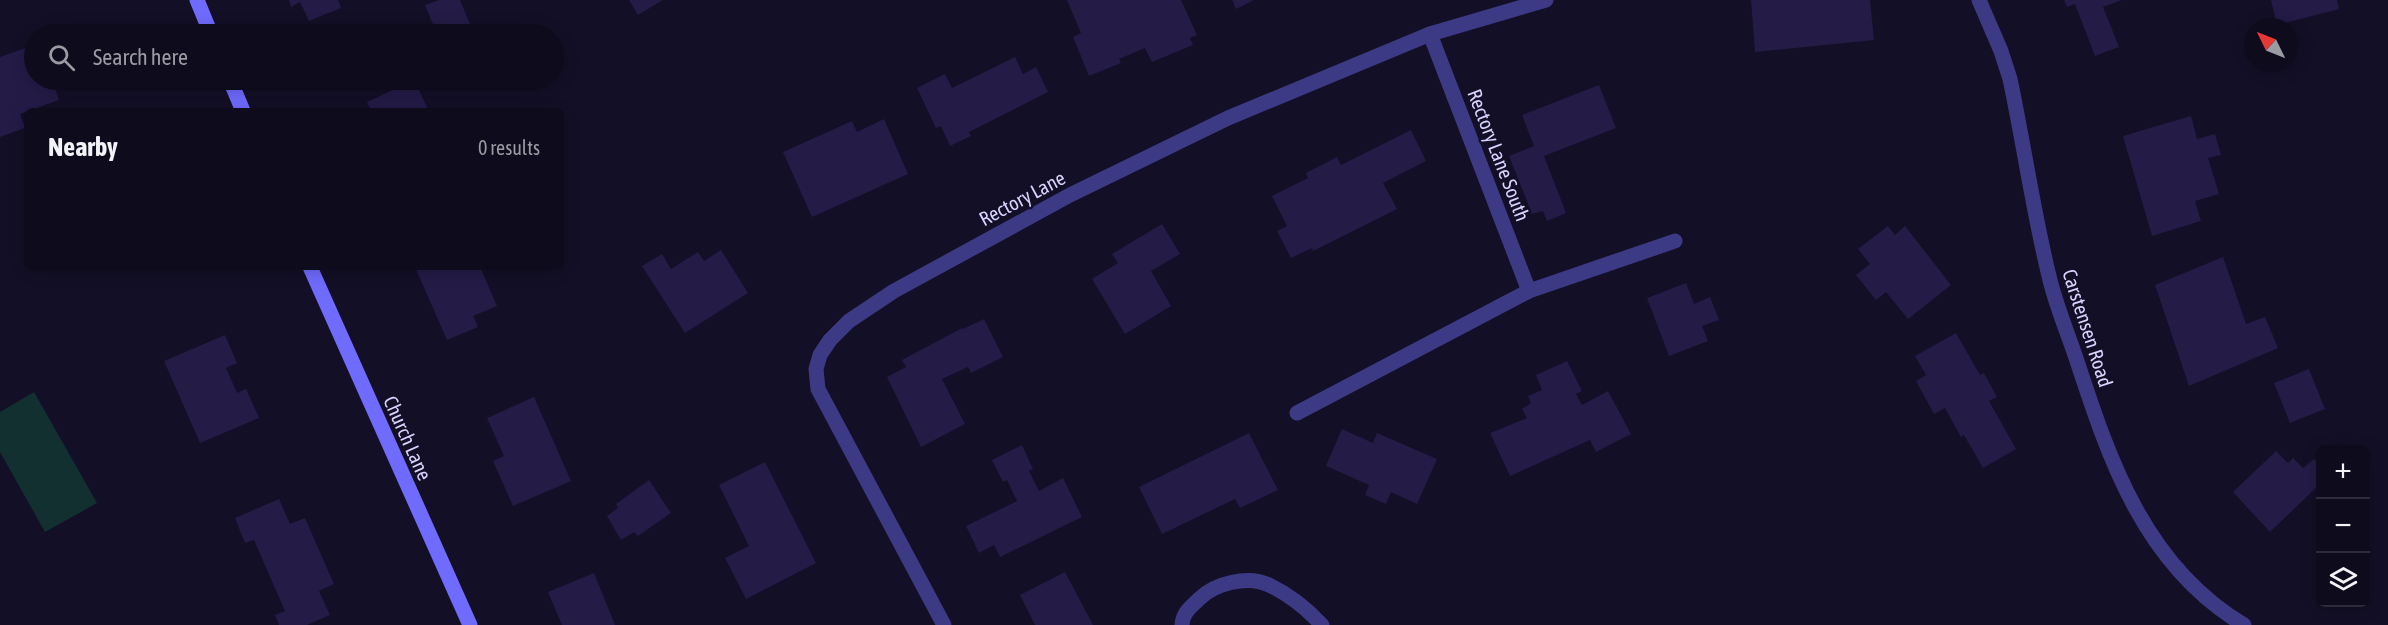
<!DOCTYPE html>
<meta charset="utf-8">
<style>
body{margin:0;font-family:"Asap Condensed",sans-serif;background:#171425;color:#f1f3f6}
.controls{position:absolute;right:18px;bottom:18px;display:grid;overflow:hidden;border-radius:9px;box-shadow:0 3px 15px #0003}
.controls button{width:54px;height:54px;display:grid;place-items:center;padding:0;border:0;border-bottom:2px solid #2e2b3b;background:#0e0b1c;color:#f1f3f6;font:30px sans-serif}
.compass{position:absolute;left:2244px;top:18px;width:54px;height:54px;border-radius:50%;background:#0e0b1c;box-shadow:0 3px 15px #0003;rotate:313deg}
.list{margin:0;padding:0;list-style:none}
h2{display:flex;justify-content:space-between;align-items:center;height:78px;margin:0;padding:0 24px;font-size:26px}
h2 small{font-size:20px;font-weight:400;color:#9b9ba3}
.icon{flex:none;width:33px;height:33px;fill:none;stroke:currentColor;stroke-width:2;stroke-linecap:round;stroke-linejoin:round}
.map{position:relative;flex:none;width:2388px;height:625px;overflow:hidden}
.search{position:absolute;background:#0e0b1c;box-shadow:0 3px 15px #0003;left:24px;top:24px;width:540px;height:66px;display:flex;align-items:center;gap:15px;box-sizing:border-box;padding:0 21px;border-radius:33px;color:#9b9ba3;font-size:22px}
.panel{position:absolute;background:#0e0b1c;box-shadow:0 3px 15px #0003;left:24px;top:108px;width:540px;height:162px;border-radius:9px}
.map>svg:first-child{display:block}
.green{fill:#12302f}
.building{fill:#241b47}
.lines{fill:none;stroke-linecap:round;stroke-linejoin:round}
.lane{stroke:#3d3a85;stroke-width:15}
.street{stroke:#3d3a85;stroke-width:15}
.secondary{stroke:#6f6bff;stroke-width:15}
.labels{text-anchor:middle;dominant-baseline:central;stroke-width:5;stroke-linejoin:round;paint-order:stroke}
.street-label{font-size:20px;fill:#d9d4ff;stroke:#130f26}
</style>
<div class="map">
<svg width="2388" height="625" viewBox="0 0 2388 625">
<rect width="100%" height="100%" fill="#130f26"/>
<!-- green -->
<path class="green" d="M 34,392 L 97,503 L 45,532 L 0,452 L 0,412 Z"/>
<!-- building -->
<g class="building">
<path d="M 289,0 L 338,0 L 341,8 L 309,21 L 300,2 L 291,7 Z"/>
<path d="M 439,0 L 460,0 L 472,29 L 457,34 L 437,34 L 425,5 Z"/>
<path d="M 629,0 L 663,0 L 638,15 Z"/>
<path d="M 1067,0 L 1181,0 L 1197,35 L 1190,38 L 1193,45 L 1152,62 L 1145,48 L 1119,59 L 1121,63 L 1089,76 L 1073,37 L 1081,33 Z"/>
<path d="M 1232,0 L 1254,0 L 1236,9 Z"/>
<path d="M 1751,0 L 1870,0 L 1874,40 L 1755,52 Z"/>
<path d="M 2064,0 L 2122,0 L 2103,7 L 2119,47 L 2095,56 L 2075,4 L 2067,7 Z"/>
<path d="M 2271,0 L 2337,0 L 2339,9 L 2277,25 Z"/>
<path d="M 34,45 L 34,80 L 52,80 L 59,100 L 20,114 L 25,128 L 0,137 L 0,57 Z"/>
<path d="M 1015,57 L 1023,74 L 1036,67 L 1048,92 L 969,132 L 971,136 L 950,146 L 941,126 L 936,128 L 917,88 L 945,74 L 952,88 Z"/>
<path d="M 414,80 L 429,111 L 371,111 L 367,102 Z"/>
<path d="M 1599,85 L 1616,128 L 1544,156 L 1566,213 L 1547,221 L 1543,211 L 1532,214 L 1509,156 L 1534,146 L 1522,115 Z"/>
<path d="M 2191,116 L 2197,139 L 2215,134 L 2221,155 L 2208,158 L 2219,194 L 2195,201 L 2201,221 L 2152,236 L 2123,136 Z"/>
<path d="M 884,119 L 908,174 L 812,217 L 783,152 L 852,121 L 857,132 Z"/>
<path d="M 1411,130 L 1426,161 L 1383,183 L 1397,209 L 1313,251 L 1312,248 L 1291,258 L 1277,231 L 1287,226 L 1272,196 L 1308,178 L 1306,173 L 1337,157 L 1341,165 Z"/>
<path d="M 1162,224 L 1180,254 L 1151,271 L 1171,306 L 1125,334 L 1092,279 L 1118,263 L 1112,254 Z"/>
<path d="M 1888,226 L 1895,235 L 1905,226 L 1951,285 L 1908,319 L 1886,292 L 1876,300 L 1856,275 L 1870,264 L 1858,249 Z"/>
<path d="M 721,250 L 748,293 L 685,333 L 642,266 L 662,254 L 671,269 L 698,252 L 704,261 Z"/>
<path d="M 2223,257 L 2246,324 L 2265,317 L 2278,348 L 2189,386 L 2155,285 Z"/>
<path d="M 415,267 L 480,267 L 497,306 L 473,316 L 478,327 L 447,340 Z"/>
<path d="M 1686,283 L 1694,304 L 1710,297 L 1719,320 L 1702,326 L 1708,341 L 1669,356 L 1647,298 Z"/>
<path d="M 984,319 L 1003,357 L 971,373 L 968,367 L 942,379 L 965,424 L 921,447 L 887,377 L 906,367 L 902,360 L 962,328 L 963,329 Z"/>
<path d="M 1956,333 L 1980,375 L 1984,373 L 1997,397 L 1989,401 L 2016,449 L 1983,468 L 1964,435 L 1961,437 L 1945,408 L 1934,414 L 1916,381 L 1926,375 L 1915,356 Z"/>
<path d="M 225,335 L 237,363 L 226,368 L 237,393 L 246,389 L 259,418 L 200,443 L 164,361 Z"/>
<path d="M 1567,361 L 1582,391 L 1576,394 L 1582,405 L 1608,391 L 1631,434 L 1596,452 L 1590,440 L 1510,476 L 1490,433 L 1527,418 L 1522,409 L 1531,403 L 1528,396 L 1542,390 L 1536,375 Z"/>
<path d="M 2309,369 L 2325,409 L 2290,423 L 2274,383 Z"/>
<path d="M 534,397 L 571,481 L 513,506 L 493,461 L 504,456 L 487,418 Z"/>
<path d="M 1342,429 L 1373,443 L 1377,433 L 1437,459 L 1417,504 L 1391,492 L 1386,504 L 1365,495 L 1369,485 L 1326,466 Z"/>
<path d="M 1249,433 L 1278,490 L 1240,508 L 1235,499 L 1162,534 L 1139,487 Z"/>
<path d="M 1022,445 L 1033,469 L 1029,471 L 1039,491 L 1063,478 L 1082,517 L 1000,557 L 994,545 L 979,553 L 966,526 L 1017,501 L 1007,480 L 1003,482 L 992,460 Z"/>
<path d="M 2276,451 L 2288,463 L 2293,458 L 2303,468 L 2314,459 L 2320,466 L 2320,484 L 2270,532 L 2233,492 Z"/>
<path d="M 765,462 L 816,563 L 746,599 L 725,558 L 749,546 L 719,485 Z"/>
<path d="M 649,480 L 671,513 L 638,536 L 634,532 L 621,540 L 607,516 L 618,508 L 616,504 Z"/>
<path d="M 279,499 L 290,524 L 305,518 L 334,584 L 319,591 L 330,615 L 307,625 L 279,625 L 275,615 L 285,611 L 254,540 L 245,543 L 235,518 Z"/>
<path d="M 1065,572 L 1093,625 L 1035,625 L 1020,595 Z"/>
<path d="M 594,573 L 615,625 L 562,625 L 548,592 Z"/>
</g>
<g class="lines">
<!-- lane -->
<path class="lane" d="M 1182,625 C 1183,612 1190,608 1199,599 C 1215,583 1248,575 1269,585 C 1288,594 1308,610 1322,625"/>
<!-- street -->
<g class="street">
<path d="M 1979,0 L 2001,51 L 2010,79 C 2024,145 2033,211 2049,276 C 2055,303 2067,331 2076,358 C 2110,462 2145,566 2244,625"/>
<path d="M 1430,34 L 1529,291"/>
<path d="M 1297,413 L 1529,291 L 1675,241"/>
<path d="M 944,625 L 818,389 L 816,369 L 820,355 L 830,340 L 849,321 L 894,291 L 1070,195 L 1228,118 L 1430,34 L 1546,0"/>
</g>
<!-- secondary -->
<g class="secondary">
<path d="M 197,0 L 211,34"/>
<path d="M 230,80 L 243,111"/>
<path d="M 310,267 L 470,625"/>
</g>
</g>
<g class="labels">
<!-- street labels -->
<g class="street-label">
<text transform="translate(1499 155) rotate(69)">Rectory Lane South</text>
<text transform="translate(1022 198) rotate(-28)">Rectory Lane</text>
<text transform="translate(2088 328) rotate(72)">Carstensen Road</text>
<text transform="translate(408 438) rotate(66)">Church Lane</text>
</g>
</g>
</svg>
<div class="controls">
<button>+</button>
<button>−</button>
<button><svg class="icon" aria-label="layers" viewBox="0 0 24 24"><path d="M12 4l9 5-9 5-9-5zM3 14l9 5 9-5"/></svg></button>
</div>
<svg class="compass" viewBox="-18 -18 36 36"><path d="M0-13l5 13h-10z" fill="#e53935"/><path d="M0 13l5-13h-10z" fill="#9b9ba3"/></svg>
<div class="search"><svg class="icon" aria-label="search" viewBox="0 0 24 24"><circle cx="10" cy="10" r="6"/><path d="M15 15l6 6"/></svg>Search here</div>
<section class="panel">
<h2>Nearby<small>0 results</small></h2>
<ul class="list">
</ul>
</section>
</div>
